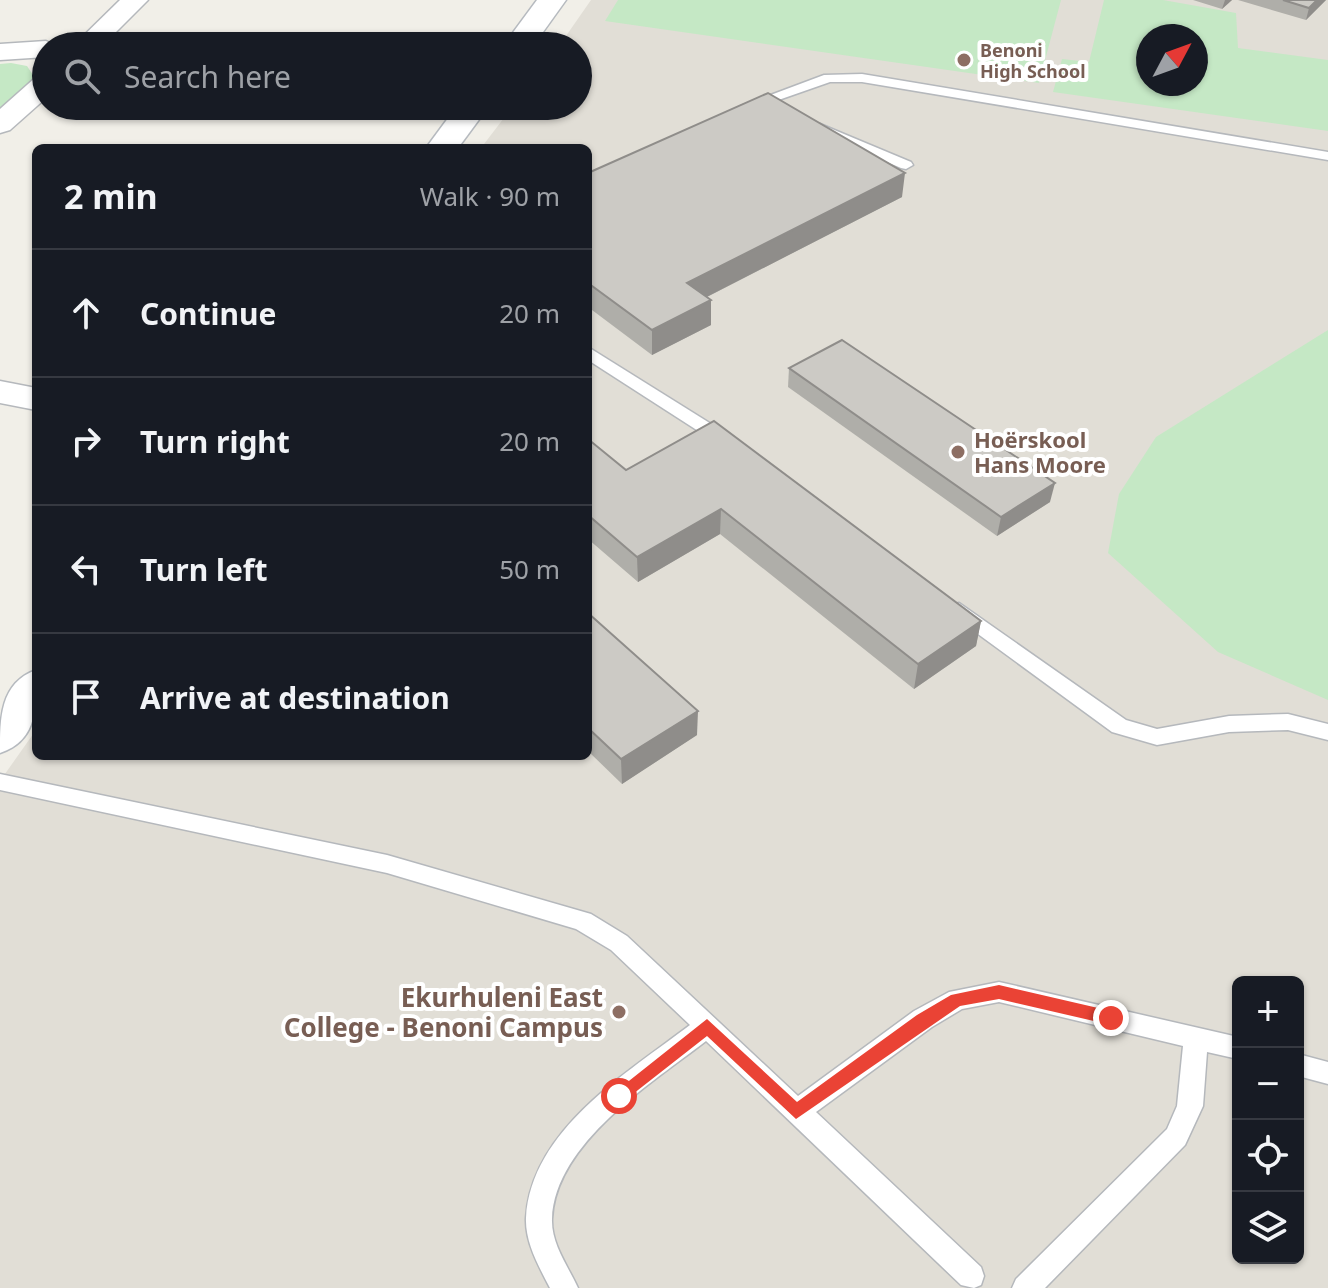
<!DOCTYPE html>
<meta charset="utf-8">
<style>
body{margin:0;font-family:"Noto Sans",sans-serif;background:#20242c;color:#f1f3f6}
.controls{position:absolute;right:24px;bottom:24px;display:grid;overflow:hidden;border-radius:12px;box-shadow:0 2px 6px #0004}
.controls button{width:72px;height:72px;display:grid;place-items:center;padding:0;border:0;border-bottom:2px solid #363941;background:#171b24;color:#f1f3f6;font:40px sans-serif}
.compass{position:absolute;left:1136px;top:24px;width:72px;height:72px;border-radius:50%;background:#171b24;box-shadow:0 2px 6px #0004;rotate:49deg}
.stop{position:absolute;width:24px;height:24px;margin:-18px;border:6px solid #ea4335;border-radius:50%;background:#fff}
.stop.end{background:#ea4335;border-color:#fff;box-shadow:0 2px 8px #0008}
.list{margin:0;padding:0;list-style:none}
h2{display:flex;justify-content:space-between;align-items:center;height:104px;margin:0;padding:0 32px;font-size:34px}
h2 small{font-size:26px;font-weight:400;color:#9ea1a6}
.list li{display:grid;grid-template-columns:52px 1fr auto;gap:24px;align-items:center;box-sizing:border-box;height:128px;padding:0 32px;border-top:2px solid #363941}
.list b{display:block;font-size:30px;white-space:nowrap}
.list em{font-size:26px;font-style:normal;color:#9ea1a6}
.icon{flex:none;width:44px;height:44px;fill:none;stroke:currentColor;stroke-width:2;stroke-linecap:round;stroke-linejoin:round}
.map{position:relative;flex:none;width:1328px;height:1288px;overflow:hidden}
.search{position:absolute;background:#171b24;box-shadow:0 2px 6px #0004;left:32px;top:32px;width:560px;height:88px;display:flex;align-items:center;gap:20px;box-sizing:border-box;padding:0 28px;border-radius:44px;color:#9ea1a6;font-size:30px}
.panel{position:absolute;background:#171b24;box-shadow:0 2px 6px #0004;left:32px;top:144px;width:560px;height:616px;border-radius:12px}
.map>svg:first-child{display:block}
.education{fill:#e1ded6;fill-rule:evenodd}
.green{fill:#c5e8c5;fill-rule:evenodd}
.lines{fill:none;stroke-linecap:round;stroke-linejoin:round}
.lane-casing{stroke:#b5b8bc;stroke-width:3}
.street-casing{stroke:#b5b8bc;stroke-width:3}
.secondary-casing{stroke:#b6babf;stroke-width:3}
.lane{fill:#fff;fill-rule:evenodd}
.street{fill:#fff;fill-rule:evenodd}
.secondary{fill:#fff;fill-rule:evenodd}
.wall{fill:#afaea9}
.shaded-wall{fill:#8f8d8a}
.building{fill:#cccac5;stroke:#8f8d8a;stroke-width:2}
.route{fill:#ea4335}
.education-dot{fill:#8d6e63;stroke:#fff;stroke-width:3}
.labels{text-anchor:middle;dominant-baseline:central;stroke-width:8;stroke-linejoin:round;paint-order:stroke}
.far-education-label{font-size:18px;font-weight:bold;fill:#785e54;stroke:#fff;text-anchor:start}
.education-label{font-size:22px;font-weight:bold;fill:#785e54;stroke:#fff;text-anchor:start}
.near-education-label{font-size:26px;font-weight:bold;fill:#785e54;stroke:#fff;text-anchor:end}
</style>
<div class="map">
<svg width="1328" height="1288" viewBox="0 0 1328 1288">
<rect width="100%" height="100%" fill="#f1efe8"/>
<!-- education -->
<path class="education" d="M 591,0 L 1328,0 L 1328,1288 L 0,1288 L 0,781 L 36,730 L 36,756 L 588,756 L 588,148 L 481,148 L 513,106 L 578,106 L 578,46 L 559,46 ZM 1148,36 L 1196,36 L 1196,84 L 1148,84 ZM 1238,982 L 1298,982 L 1298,1258 L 1238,1258 Z"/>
<!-- green -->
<g class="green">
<path d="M 618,0 L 1061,0 L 1039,83 L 605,21 Z"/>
<path d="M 1104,0 L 1163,0 L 1236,13 L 1238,48 L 1328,60 L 1328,131 L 1053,92 L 1062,59 L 1089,62 ZM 1196,36 L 1196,84 L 1148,84 L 1148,36 Z"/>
<path d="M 11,63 L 27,66 L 37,81 L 0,116 L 0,64 Z"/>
<path d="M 1328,330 L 1328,700 L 1218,652 L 1108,553 L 1119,494 L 1156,437 Z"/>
</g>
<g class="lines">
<!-- lane casing -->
<g class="lane-casing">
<g id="lane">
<path d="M 862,74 L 1328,152 L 1328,160 L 862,82 L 830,82 L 753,109 L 741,106 L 824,75 Z"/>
<path d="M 820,124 L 911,162 L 913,165 L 906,169 L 901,168 L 815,131 L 813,128 Z"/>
<path d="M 588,347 L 732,437 L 735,441 L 732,445 L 720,445 L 588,360 Z"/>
<path d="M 959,603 L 1126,720 L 1157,729 L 1229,716 L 1288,714 L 1328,724 L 1328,740 L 1288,730 L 1229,732 L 1157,745 L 1112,732 L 952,615 L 949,610 L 952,605 Z"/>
<path d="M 0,774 L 387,855 L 591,914 L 627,936 L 798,1096 L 914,1011 L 949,992 L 999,982 L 1238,1037 L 1238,1059 L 1207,1052 L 1203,1106 L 1185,1145 L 1045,1288 L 1012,1288 L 1016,1279 L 1167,1129 L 1177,1106 L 1183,1046 L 999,1002 L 962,1009 L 932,1027 L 816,1112 L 981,1267 L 984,1276 L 981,1285 L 974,1288 L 961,1285 L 706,1041 C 652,1083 555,1143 552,1219 C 551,1244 568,1266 578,1288 L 550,1288 C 539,1267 525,1242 526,1218 C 531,1130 627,1073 690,1025 L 611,950 L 576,929 L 387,873 L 0,790 Z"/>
<path d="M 1298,1054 L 1328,1062 L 1328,1084 L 1298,1076 Z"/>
</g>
</g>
<!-- street casing -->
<g class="street-casing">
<g id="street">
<path d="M 120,0 L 148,0 L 102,46 L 73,46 Z"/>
<path d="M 46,41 L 57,46 L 46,46 L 46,57 L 0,60 L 0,44 Z"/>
<path d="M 46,75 L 46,98 L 10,130 L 0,133 L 0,109 L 36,77 Z"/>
<path d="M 0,381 L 36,388 L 36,410 L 0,403 Z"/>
</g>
</g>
<!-- secondary casing -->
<g class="secondary-casing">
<g id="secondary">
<path d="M 537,0 L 566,0 L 533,46 L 503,46 Z"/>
<path d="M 457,106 L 489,106 L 458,148 L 426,148 Z"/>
<path d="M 36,670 C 36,705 39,740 0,753 C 0,718 0,683 36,670 Z"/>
</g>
</g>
<!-- lane -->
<use href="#lane" class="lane"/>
<!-- street -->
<use href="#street" class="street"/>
<!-- secondary -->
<use href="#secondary" class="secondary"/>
</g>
<!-- wall -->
<g class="wall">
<path d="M 1193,0 L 1232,0 L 1222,9 Z"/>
<path d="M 1238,0 L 1326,0 L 1306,20 Z"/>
<path d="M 588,173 L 902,197 L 707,297 L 711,300 L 711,325 L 652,355 L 588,307 Z"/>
<path d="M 789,368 L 1050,502 L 997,536 L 788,387 Z"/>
<path d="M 714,421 L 981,621 L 976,646 L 914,689 L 720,534 L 638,582 L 588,539 L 588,439 L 626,470 Z"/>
<path d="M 588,613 L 697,735 L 622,784 L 588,751 Z"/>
</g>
<!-- shaded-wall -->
<g class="shaded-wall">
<path d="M 1225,0 L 1232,0 L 1222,9 Z"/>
<path d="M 1317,0 L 1326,0 L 1306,20 L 1309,8 Z"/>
<path d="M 905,173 L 902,197 L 687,307 L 687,283 Z"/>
<path d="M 711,300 L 711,325 L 652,355 L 652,330 Z"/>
<path d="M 1055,483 L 1050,502 L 997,536 L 1001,517 Z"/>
<path d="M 721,509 L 720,534 L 638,582 L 637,557 Z"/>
<path d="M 981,621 L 976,646 L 914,689 L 918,664 Z"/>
<path d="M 698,711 L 697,735 L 622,784 L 621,759 Z"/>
</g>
<!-- building -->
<g class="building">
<path d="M 1283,0 L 1317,0 L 1309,8 Z"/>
<path d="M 768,93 L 905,173 L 687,283 L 711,300 L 652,330 L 588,283 L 588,173 Z"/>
<path d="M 842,340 L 1055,483 L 1001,517 L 789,368 Z"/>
<path d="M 714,421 L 981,621 L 918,664 L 721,509 L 637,557 L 588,515 L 588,439 L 626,470 Z"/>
<path d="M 588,613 L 698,711 L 621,759 L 588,728 Z"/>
</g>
<!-- route -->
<path class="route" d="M 999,985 L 1111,1011 L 1119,1018 L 1111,1025 L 999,999 L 960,1006 L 796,1119 L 707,1036 L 624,1101 L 613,1101 L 610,1096 L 707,1019 L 797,1102 L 917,1015 L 951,995 Z"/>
<!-- markers -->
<g class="education-dot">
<circle cx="964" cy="60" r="8"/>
<circle cx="958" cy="452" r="8"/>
<circle cx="619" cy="1012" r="8"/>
</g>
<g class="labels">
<!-- far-education labels -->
<g class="far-education-label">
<text x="980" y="50">Benoni<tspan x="980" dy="21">High School</tspan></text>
</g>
<!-- education labels -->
<g class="education-label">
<text x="974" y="439">Hoërskool<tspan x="974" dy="25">Hans Moore</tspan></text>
</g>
<!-- near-education labels -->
<g class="near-education-label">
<text x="603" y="997">Ekurhuleni East<tspan x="603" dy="30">College - Benoni Campus</tspan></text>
</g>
</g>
</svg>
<div class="controls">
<button>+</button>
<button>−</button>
<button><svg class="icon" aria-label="locate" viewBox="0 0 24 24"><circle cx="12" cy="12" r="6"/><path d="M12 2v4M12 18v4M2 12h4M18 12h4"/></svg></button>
<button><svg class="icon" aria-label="layers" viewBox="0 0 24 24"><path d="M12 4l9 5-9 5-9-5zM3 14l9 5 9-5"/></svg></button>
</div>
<svg class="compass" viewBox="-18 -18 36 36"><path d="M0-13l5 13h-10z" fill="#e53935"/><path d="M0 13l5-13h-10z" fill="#9ea1a6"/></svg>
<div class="stop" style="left:619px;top:1096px"></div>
<div class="stop end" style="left:1111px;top:1018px"></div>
<div class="search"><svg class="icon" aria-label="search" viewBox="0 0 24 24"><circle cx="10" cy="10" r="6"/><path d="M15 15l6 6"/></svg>Search here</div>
<section class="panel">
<h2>2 min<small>Walk · 90 m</small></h2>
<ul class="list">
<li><svg class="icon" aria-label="ahead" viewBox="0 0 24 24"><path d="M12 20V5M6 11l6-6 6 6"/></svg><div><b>Continue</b></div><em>20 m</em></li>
<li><svg class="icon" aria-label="right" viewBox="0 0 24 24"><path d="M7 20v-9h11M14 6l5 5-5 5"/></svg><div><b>Turn right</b></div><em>20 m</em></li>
<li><svg class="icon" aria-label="left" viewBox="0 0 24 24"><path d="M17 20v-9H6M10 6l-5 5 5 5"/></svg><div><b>Turn left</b></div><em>50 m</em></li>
<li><svg class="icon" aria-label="arrive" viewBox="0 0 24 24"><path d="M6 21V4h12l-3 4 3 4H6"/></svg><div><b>Arrive at destination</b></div></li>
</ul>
</section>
</div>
